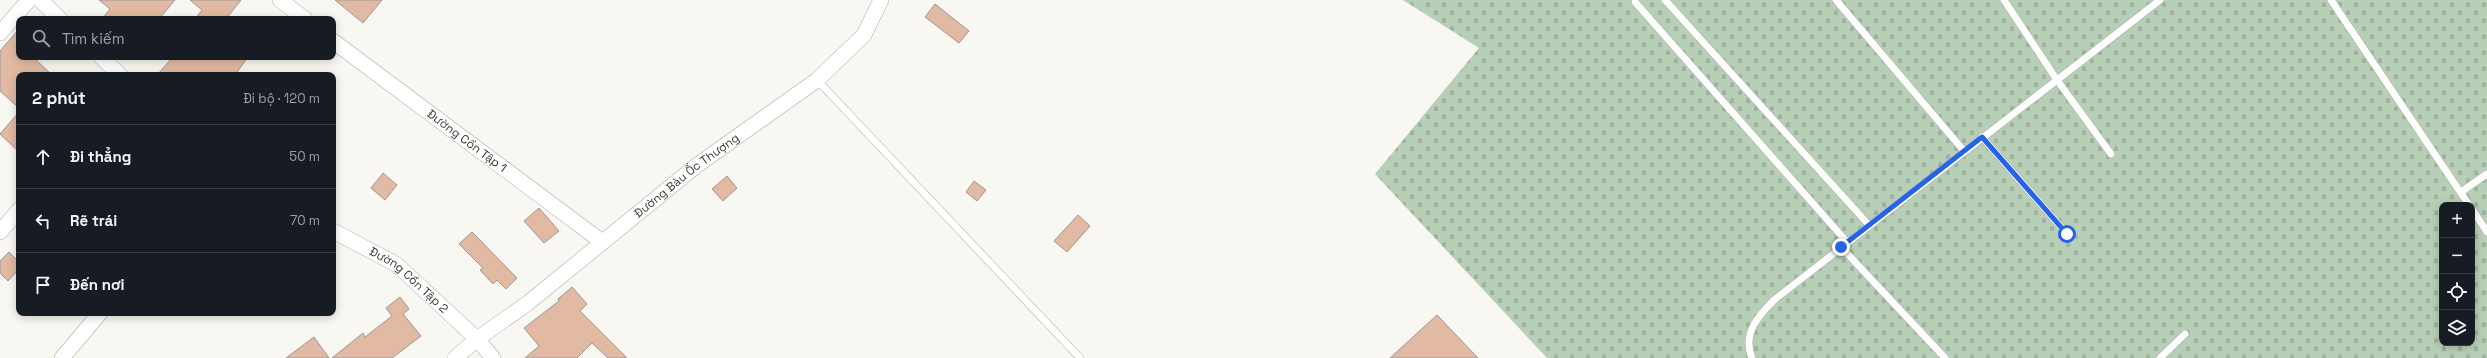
<!DOCTYPE html>
<html lang="vi">
<meta charset="utf-8">
<style>
body{margin:0;font-family:"Space Grotesk",sans-serif;background:#242831;color:#f1f3f6}
.controls{position:absolute;right:12px;bottom:12px;display:grid;overflow:hidden;border-radius:8px;box-shadow:0 2px 10px #0003}
.controls button{width:36px;height:36px;display:grid;place-items:center;padding:0;border:0;border-bottom:1px solid #363941;background:#171b24;color:#f1f3f6;font:20px sans-serif}
.stop{position:absolute;width:12px;height:12px;margin:-9px;border:3px solid #2563eb;border-radius:50%;background:#fff}
.stop.end{background:#2563eb;border-color:#fff;box-shadow:0 1px 4px #0008}
.list{margin:0;padding:0;list-style:none}
h2{display:flex;justify-content:space-between;align-items:center;height:52px;margin:0;padding:0 16px;font-size:17px}
h2 small{font-size:13px;font-weight:400;color:#9ea1a6}
.list li{display:grid;grid-template-columns:26px 1fr auto;gap:12px;align-items:center;box-sizing:border-box;height:64px;padding:0 16px;border-top:1px solid #363941}
.list b{display:block;font-size:15px;white-space:nowrap}
.list em{font-size:13px;font-style:normal;color:#9ea1a6}
.icon{flex:none;width:22px;height:22px;fill:none;stroke:currentColor;stroke-width:2;stroke-linecap:round;stroke-linejoin:round}
.map{position:relative;flex:none;width:2487px;height:358px;overflow:hidden}
.search{position:absolute;background:#171b24;box-shadow:0 2px 10px #0003;left:16px;top:16px;width:320px;height:44px;display:flex;align-items:center;gap:10px;box-sizing:border-box;padding:0 14px;border-radius:8px;color:#9ea1a6;font-size:15px}
.panel{position:absolute;background:#171b24;box-shadow:0 2px 10px #0003;left:16px;top:72px;width:320px;height:244px;border-radius:8px}
.map>svg:first-child{display:block}
.cemetery{fill:url(#cemetery-stones);fill-rule:evenodd}
.building{fill:#e2b9a3;stroke:#9d9896}
.lines{fill:none;stroke-linecap:round;stroke-linejoin:round}
.service-casing{stroke:#acaaa6;stroke-width:8}
.minor-casing{stroke:#acaaa6;stroke-width:16}
.service{stroke:#fff;stroke-width:7}
.minor{stroke:#fff;stroke-width:15}
.route{stroke:#2563eb;stroke-width:5}
.labels{text-anchor:middle;dominant-baseline:central;stroke-width:3;stroke-linejoin:round;paint-order:stroke}
.street-label{font-size:12px;fill:#383836;stroke:#fff}
</style>
<div class="map">
<svg width="2487" height="358" viewBox="0 0 2487 358">
<defs>
<pattern id="cemetery-stones" width="16" height="16" patternUnits="userSpaceOnUse"><rect width="16" height="16" fill="#b7cfb7"/><path d="M2 7V4a2 2 0 0 1 4 0v3zM10 15v-3a2 2 0 0 1 4 0v3z" fill="#9eb29e"/></pattern>
</defs>
<rect width="100%" height="100%" fill="#f8f7f2"/>
<!-- cemetery -->
<path class="cemetery" d="M 1403,0 L 2487,0 L 2487,358 L 1547,358 L 1375,174 L 1479,48 ZM 2442,205 L 2472,205 L 2472,343 L 2442,343 Z"/>
<!-- building -->
<g class="building">
<path d="M 99,0 L 175,0 L 159,19 L 102,19 L 110,9 Z"/>
<path d="M 190,0 L 241,0 L 226,19 L 195,19 L 202,10 Z"/>
<path d="M 335,0 L 382,0 L 363,23 Z"/>
<path d="M 935,4 L 969,31 L 959,43 L 925,17 Z"/>
<path d="M 19,29 L 19,57 L 33,57 L 52,75 L 19,75 L 19,108 L 0,91 L 0,51 Z"/>
<path d="M 173,57 L 248,57 L 235,75 L 157,75 Z"/>
<path d="M 19,112 L 19,152 L 0,134 Z"/>
<path d="M 383,173 L 397,185 L 385,200 L 371,188 Z"/>
<path d="M 727,176 L 737,188 L 723,201 L 712,189 Z"/>
<path d="M 974,181 L 986,190 L 977,201 L 966,192 Z"/>
<path d="M 539,208 L 559,231 L 544,243 L 524,221 Z"/>
<path d="M 1078,215 L 1090,226 L 1067,252 L 1054,241 Z"/>
<path d="M 472,232 L 517,278 L 506,289 L 497,280 L 493,284 L 480,270 L 483,268 L 459,244 Z"/>
<path d="M 9,252 L 19,262 L 19,269 L 8,281 L 0,273 L 0,261 Z"/>
<path d="M 572,287 L 587,304 L 580,311 L 627,358 L 608,358 L 592,343 L 577,358 L 525,358 L 539,346 L 524,328 L 559,301 L 558,299 Z"/>
<path d="M 400,297 L 409,309 L 403,314 L 421,336 L 392,358 L 332,358 L 363,333 L 365,337 L 392,316 L 386,308 Z"/>
<path d="M 1437,315 L 1478,358 L 1390,358 Z"/>
<path d="M 314,337 L 329,358 L 286,358 Z"/>
</g>
<g class="lines">
<!-- service casing -->
<g class="service-casing">
<g id="service">
<path d="M 1665,0 L 1869,225"/>
<path d="M 1836,0 L 1964,151"/>
<path d="M 2004,0 L 2057,80 L 2111,154"/>
<path d="M 2331,0 L 2469,205"/>
<path d="M 1635,2 L 1847,242"/>
<path d="M 817,80 L 1080,358"/>
<path d="M 1982,137 L 2067,234"/>
<path d="M 2461,192 L 2487,174"/>
<path d="M 2472,209 L 2487,232"/>
<path d="M 1841,247 L 1945,358"/>
<path d="M 1752,358 C 1742,334 1758,316 1774,300 L 2160,0"/>
<path d="M 2160,358 L 2185,334"/>
</g>
</g>
<!-- minor casing -->
<g class="minor-casing">
<g id="minor">
<path d="M 40,0 L 60,19"/>
<path d="M 280,0 L 305,19"/>
<path d="M 0,33 L 29,0"/>
<path id="s1" d="M 333,41 L 601,241"/>
<path d="M 101,57 L 120,75"/>
<path id="s2" d="M 333,231 L 396,264 L 477,339 L 493,358"/>
<path d="M 0,232 L 19,210"/>
<path d="M 62,358 L 100,313"/>
<path id="s3" d="M 455,358 L 477,339 L 528,303 L 696,166 L 817,80 L 864,35 L 881,0"/>
</g>
</g>
<!-- service -->
<use href="#service" class="service"/>
<!-- minor -->
<use href="#minor" class="minor"/>
</g>
<g class="lines">
<!-- route -->
<path class="route" d="M 1841,247 L 1982,137 L 2067,234"/>
</g>
<g class="labels">
<!-- street labels -->
<g class="street-label">
<text stroke="none"><textPath href="#s1" startOffset="167">Đường Cồn Tập 1</textPath></text>
<text stroke="none"><textPath href="#s3" startOffset="295">Đường Bàu Ốc Thượng</textPath></text>
<text stroke="none"><textPath href="#s2" startOffset="91">Đường Cồn Tập 2</textPath></text>
</g>
</g>
</svg>
<div class="controls">
<button>+</button>
<button>−</button>
<button><svg class="icon" aria-label="locate" viewBox="0 0 24 24"><circle cx="12" cy="12" r="6"/><path d="M12 2v4M12 18v4M2 12h4M18 12h4"/></svg></button>
<button><svg class="icon" aria-label="layers" viewBox="0 0 24 24"><path d="M12 4l9 5-9 5-9-5zM3 14l9 5 9-5"/></svg></button>
</div>
<div class="stop" style="left:2067px;top:234px"></div>
<div class="stop end" style="left:1841px;top:247px"></div>
<div class="search"><svg class="icon" aria-label="search" viewBox="0 0 24 24"><circle cx="10" cy="10" r="6"/><path d="M15 15l6 6"/></svg>Tìm kiếm</div>
<section class="panel">
<h2>2 phút<small>Đi bộ · 120 m</small></h2>
<ul class="list">
<li><svg class="icon" aria-label="ahead" viewBox="0 0 24 24"><path d="M12 20V5M6 11l6-6 6 6"/></svg><div><b>Đi thẳng</b></div><em>50 m</em></li>
<li><svg class="icon" aria-label="left" viewBox="0 0 24 24"><path d="M17 20v-9H6M10 6l-5 5 5 5"/></svg><div><b>Rẽ trái</b></div><em>70 m</em></li>
<li><svg class="icon" aria-label="arrive" viewBox="0 0 24 24"><path d="M6 21V4h12l-3 4 3 4H6"/></svg><div><b>Đến nơi</b></div></li>
</ul>
</section>
</div>
